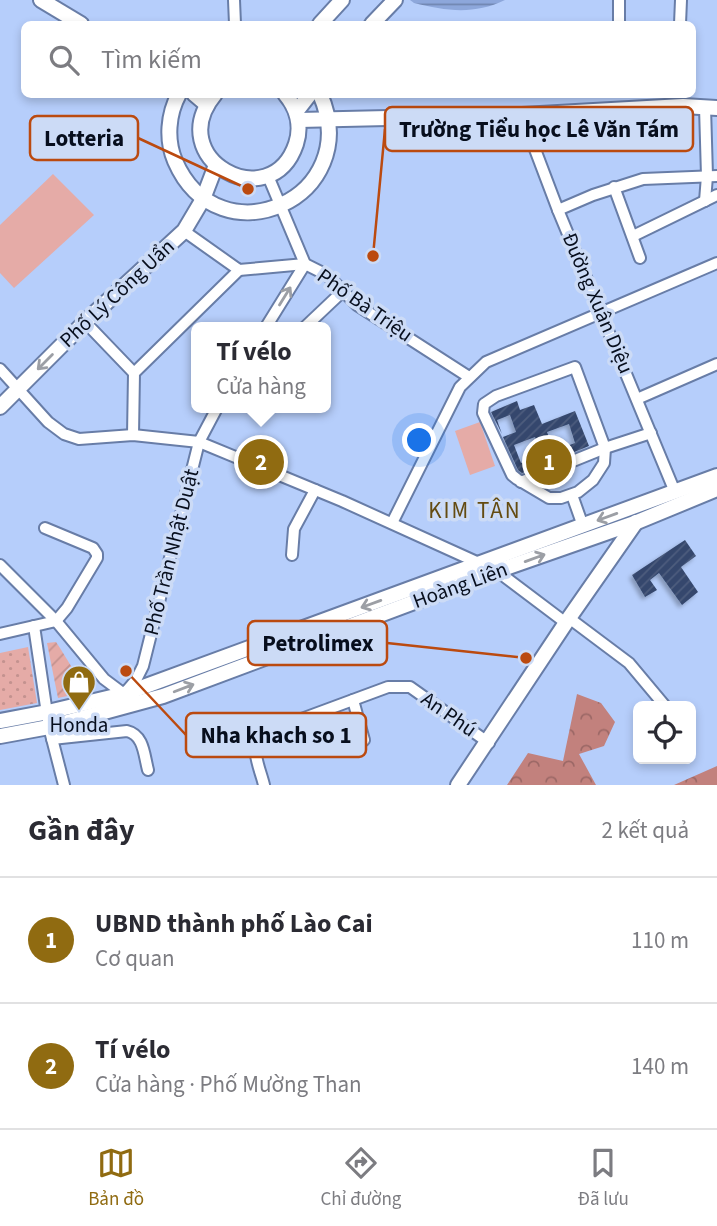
<!DOCTYPE html>
<html lang="vi">
<meta charset="utf-8">
<style>
body{margin:0;font-family:"Source Sans 3",sans-serif;background:#f2f2f3;color:#2b2b33}
.controls{position:absolute;right:21px;bottom:21px;display:grid;overflow:hidden;border-radius:10px;box-shadow:0 4px 10px #0003}
.controls button{width:63px;height:63px;display:grid;place-items:center;padding:0;border:0;border-bottom:2px solid #e1e1e2;background:#fff;color:#2b2b33;font:35px sans-serif}
.you{position:absolute;left:420px;top:441px;width:24px;height:24px;margin:-18px;border:5px solid #fff;border-radius:50%;background:#1a73e8;box-shadow:0 0 0 10px #1a73e833}
.badge{display:grid;place-items:center;width:46px;height:46px;border-radius:50%;background:#906b11;color:#fff;font-size:23px;font-weight:700}
.pin{position:absolute;translate:-50% -50%;border:4px solid #fff;box-shadow:0 2px 7px #0006}
.popup{position:absolute;left:191px;top:322px;width:140px;height:91px;box-sizing:border-box;display:grid;place-content:center;border-radius:10px;background:#fff;filter:drop-shadow(0 2px 5px #0005);font-size:23px;white-space:nowrap;color:#7c7c81}
.popup b{font-size:26px;color:#2b2b33}
.popup::after{content:'';position:absolute;left:50%;top:100%;margin-left:-14px;border:14px solid transparent;border-top-color:#fff}
.list{margin:0;padding:0;list-style:none}
h2{display:flex;justify-content:space-between;align-items:center;height:91px;margin:0;padding:0 28px;font-size:30px}
h2 small{font-size:23px;font-weight:400;color:#7c7c81}
.list li{display:grid;grid-template-columns:46px 1fr auto;gap:21px;align-items:center;box-sizing:border-box;height:126px;padding:0 28px;border-top:2px solid #e1e1e2}
.list b{display:block;font-size:26px;white-space:nowrap}
.list p{margin:0;font-size:23px;white-space:nowrap;color:#7c7c81}
.list em{font-size:23px;font-style:normal;color:#7c7c81}
.icon{flex:none;width:38px;height:38px;fill:none;stroke:currentColor;stroke-width:2;stroke-linecap:round;stroke-linejoin:round}
.map{position:relative;flex:none;width:717px;height:785px;overflow:hidden}
.search{position:absolute;background:#fff;box-shadow:0 4px 10px #0003;left:21px;right:21px;top:21px;height:77px;display:flex;align-items:center;gap:18px;box-sizing:border-box;padding:0 24px;border-radius:10px;color:#7c7c81;font-size:26px}
.sheet{height:343px;background:#fff}
nav{display:flex;justify-content:space-around;align-items:center;box-sizing:border-box;height:98px;border-top:2px solid #e1e1e2;background:#fff;font-size:19px;color:#7c7c81}
nav a{display:grid;justify-items:center;gap:4px}
nav .on{color:#906b11}
.map>svg:first-child{display:block}
.grass{fill:url(#grass-dots)}
.forest{fill:url(#forest-crowns)}
.garden{fill:url(#garden-furrows)}
.pitch{fill:#e5aba7}
.water{fill:url(#water-rules)}
.building{fill:url(#building-hatch);fill-rule:evenodd;filter:url(#shadow)}
.lines{fill:none;stroke-linecap:round;stroke-linejoin:round}
.minor-casing{stroke:#687da7;stroke-width:14}
.major-casing{stroke:#687da7;stroke-width:18}
.minor{stroke:#fff;stroke-width:10}
.major{stroke:#fff;stroke-width:14}
.oneway{stroke:#9c9fa5}
.labels{text-anchor:middle;dominant-baseline:central;stroke-width:7;stroke-linejoin:round;paint-order:stroke}
.street-label{font-size:21px;fill:#070e1d;stroke:#ccdbf6}
.poi-label{font-size:21px;fill:#070e1d;stroke:#ccdbf6}
.neighbourhood-label{font-size:23px;letter-spacing:2px;fill:#644b10;stroke:#ccdbf6}
.leader{fill:none;stroke:#bb4a0f;stroke-width:2.5}
.callout-dot{fill:#bb4a0f;stroke:#ccdbf6;stroke-width:2.5}
.callout{fill:#ccdbf6;stroke:#bb4a0f;stroke-width:2.5}
.callout-label{font-size:23px;text-anchor:middle;font-weight:bold;fill:#070e1d}
</style>
<div class="map">
<svg width="717" height="785" viewBox="0 0 717 785">
<defs>
<pattern id="grass-dots" width="8" height="8" patternUnits="userSpaceOnUse" patternTransform="scale(1.75)"><rect width="8" height="8" fill="#e5aba7"/><path d="M2 2h.1M6 6h.1" fill="none" stroke="#c3928f" stroke-width="1.8" stroke-linecap="round"/></pattern>
<pattern id="forest-crowns" width="20" height="18" patternUnits="userSpaceOnUse" patternTransform="scale(1.75)"><rect width="20" height="18" fill="#c2817d"/><path d="M2 6a3 3 0 1 1 6 0M12 15a3 3 0 1 1 6 0" fill="none" stroke="#9c6866"/></pattern>
<pattern id="garden-furrows" width="10" height="10" patternUnits="userSpaceOnUse" patternTransform="scale(1.75)"><rect width="10" height="10" fill="#e5aba7"/><path d="M-1 1l2-2M0 10L10 0M9 11l2-2" fill="none" stroke="#c3928f"/></pattern>
<pattern id="water-rules" width="6" height="5" patternUnits="userSpaceOnUse" patternTransform="scale(1.75)"><rect width="6" height="5" fill="#8da7db"/><path d="M0 2.5h6" fill="none" stroke="#7186b1"/></pattern>
<pattern id="building-hatch" width="6" height="6" patternUnits="userSpaceOnUse" patternTransform="scale(1.75)"><rect width="6" height="6" fill="#34476d"/><path d="M-1 1l2-2M0 6l6-6M5 7l2-2" fill="none" stroke="#4e5d7d"/></pattern>
<filter id="shadow"><feDropShadow dx="-3" dy="3" stdDeviation="2" flood-color="#0004"/></filter>
</defs>
<rect width="100%" height="100%" fill="#b6cefb"/>
<!-- grass -->
<path class="grass" d="M 28,647 L 37,703 L 0,710 L 0,653 Z"/>
<!-- forest -->
<g class="forest">
<path d="M 577,694 L 601,703 L 615,722 L 604,746 L 579,754 L 596,785 L 507,785 L 528,753 L 563,761 Z"/>
<path d="M 717,766 L 717,785 L 674,785 Z"/>
</g>
<!-- garden -->
<path class="garden" d="M 56,642 L 60,648 L 87,692 L 58,698 L 47,643 Z"/>
<!-- pitch -->
<g class="pitch">
<path d="M 53,174 L 94,215 L 14,288 L 0,273 L 0,225 Z"/>
<path d="M 480,422 L 495,466 L 470,475 L 455,431 Z"/>
</g>
<!-- water -->
<path class="water" d="M 410,0 L 505,0 C 474,15 446,11 414,3 Z"/>
<!-- building -->
<g class="building">
<path d="M 517,401 L 520,410 L 534,405 L 542,424 L 575,411 L 589,446 L 522,473 L 518,470 L 503,437 L 516,432 L 510,415 L 497,420 L 502,434 L 491,412 ZM 569,424 L 575,443 L 554,451 L 547,432 ZM 535,437 L 542,455 L 521,463 L 514,445 Z"/>
<path d="M 685,540 L 696,556 L 681,567 L 698,592 L 682,605 L 659,573 L 650,580 L 657,590 L 645,597 L 632,575 Z"/>
</g>
<g class="lines">
<!-- minor casing -->
<g class="minor-casing">
<g id="minor">
<path d="M 234,0 L 235,24"/>
<path d="M 619,0 L 619,24"/>
<path d="M 680,24 L 681,0"/>
<path d="M 705,107 L 707,176 L 705,201"/>
<path d="M 522,115 L 558,210 L 675,492"/>
<path d="M 268,176 L 305,264 L 327,275 L 357,305 L 469,377"/>
<path d="M 614,187 L 640,258"/>
<path d="M 558,210 L 593,195 L 643,179 L 717,176"/>
<path d="M 184,231 L 239,270 L 305,264"/>
<path d="M 633,236 L 717,195"/>
<path d="M 85,322 L 134,373"/>
<path d="M 266,327 L 305,264"/>
<path d="M 305,327 L 343,291"/>
<path d="M 575,367 L 605,448 L 604,463 L 593,480 L 578,492 L 561,498 L 549,498 L 517,479 L 512,475 L 483,413 L 484,404 L 496,396 Z"/>
<path d="M 0,369 L 48,422 L 64,434 L 79,439 L 133,435 L 199,442 L 342,501 L 481,564"/>
<path d="M 637,399 L 717,364"/>
<path d="M 133,435 L 134,373 L 239,270"/>
<path d="M 521,482 L 605,448 L 651,433"/>
<path d="M 572,495 L 583,526"/>
<path d="M 392,523 L 460,387 L 486,362 L 717,263"/>
<path d="M 292,555 L 294,529 L 315,490"/>
<path d="M 0,565 L 56,621 L 104,679 L 124,694 L 136,680 L 143,666 L 199,442 L 217,408"/>
<path d="M 497,571 L 566,623"/>
<path d="M 569,618 L 629,663 L 665,706"/>
<path d="M 34,626 L 49,727 L 64,785"/>
<path d="M 0,634 L 56,621 L 67,608 L 97,558 L 97,554 L 93,548 L 45,528"/>
<path d="M 353,700 L 364,740"/>
<path d="M 52,739 L 127,731 C 144,735 144,755 148,770"/>
<path d="M 264,785 C 260,768 249,748 261,734 L 388,687 L 410,687 L 489,743"/>
</g>
</g>
<!-- major casing -->
<g class="major-casing">
<g id="major">
<path d="M 41,0 L 81,24"/>
<path d="M 320,24 L 342,0"/>
<path d="M 372,24 L 395,0"/>
<path d="M 179,94 C 168,114 166,140 175,161 C 219,263 366,198 320,94"/>
<path d="M 194,94 L 207,105"/>
<path d="M 215,94 C 161,159 271,218 296,144 C 302,126 297,108 285,94"/>
<path d="M 296,112 L 310,94"/>
<path d="M 299,120 L 522,115 L 683,106 L 717,108"/>
<path d="M 0,407 L 85,322 L 184,231 L 203,199 L 216,165"/>
<path d="M 0,721 L 48,712 L 124,694 L 717,476"/>
<path d="M 0,736 L 49,727 L 163,696 L 497,571 L 637,522 L 717,489"/>
<path d="M 458,785 L 569,618 L 636,522"/>
</g>
</g>
<!-- minor -->
<use href="#minor" class="minor"/>
<!-- major -->
<use href="#major" class="major"/>
</g>
<!-- one-way arrows -->
<defs><path id="oneway-shaft" d="M-6 0H5M1.5-3L5.5 0L1.5 3" fill="none" stroke-width="1.6" stroke-linecap="round" stroke-linejoin="round" transform="scale(1.75)"/></defs>
<g class="oneway">
<use href="#oneway-shaft" transform="translate(285 296) rotate(-58)"/>
<use href="#oneway-shaft" transform="translate(45 362) rotate(135)"/>
<use href="#oneway-shaft" transform="translate(607 517) rotate(160)"/>
<use href="#oneway-shaft" transform="translate(535 558) rotate(-20)"/>
<use href="#oneway-shaft" transform="translate(371 604) rotate(160)"/>
<use href="#oneway-shaft" transform="translate(184 688) rotate(-21)"/>
</g>
<!-- icons -->
<defs>
<g id="shop-pin" transform="scale(1.75)"><path d="M0 17L-7.5 6A9.5 9.5 0 1 1 7.5 6Z" fill="#906b11" stroke="#ccdbf6"/><path d="M-5-2.5h2.3a2.7 3.5 0 0 1 5.4 0H5L5.5 6h-11ZM-1.5-2.5h3a1.5 2.3 0 0 0-3 0Z" fill="#fff"/></g>
</defs>
<g fill-rule="evenodd">
<use href="#shop-pin" x="79" y="682"/>
</g>
<g class="labels">
<!-- street labels -->
<g class="street-label">
<text transform="translate(117 293) rotate(-43)">Phố Lý Công Uẩn</text>
<text transform="translate(598 303) rotate(67)">Đường Xuân Diệu</text>
<text transform="translate(365 305) rotate(35)">Phố Bà Triệu</text>
<text transform="translate(171 552) rotate(-76)">Phố Trần Nhật Duật</text>
<text transform="translate(460 585) rotate(-20)">Hoàng Liên</text>
<text transform="translate(449 714) rotate(35)">An Phú</text>
</g>
<!-- poi labels -->
<g class="poi-label">
<text x="79" y="725">Honda</text>
</g>
<!-- neighbourhood labels -->
<g class="neighbourhood-label">
<text x="475" y="510">KIM TÂN</text>
</g>
</g>
<!-- callouts -->
<path class="leader" d="M373 256L385 129M248 189L138 138M526 658L387 643M126 671L186 735"/>
<g class="callout-dot">
<circle cx="373" cy="256" r="7"/>
<circle cx="248" cy="189" r="7"/>
<circle cx="526" cy="658" r="7"/>
<circle cx="126" cy="671" r="7"/>
</g>
<g class="callout">
<rect x="385" y="107" width="308" height="44" rx="7"/>
<rect x="30" y="116" width="108" height="44" rx="7"/>
<rect x="248" y="621" width="139" height="44" rx="7"/>
<rect x="186" y="713" width="180" height="44" rx="7"/>
</g>
<g class="callout-label">
<text x="539" y="137">Trường Tiểu học Lê Văn Tám</text>
<text x="84" y="146">Lotteria</text>
<text x="318" y="651">Petrolimex</text>
<text x="276" y="743">Nha khach so 1</text>
</g>
</svg>
<div class="controls">
<button><svg class="icon" aria-label="locate" viewBox="0 0 24 24"><circle cx="12" cy="12" r="6"/><path d="M12 2v4M12 18v4M2 12h4M18 12h4"/></svg></button>
</div>
<div class="you"></div>
<div class="pin badge" style="left:549px;top:462px">1</div>
<div class="pin badge" style="left:261px;top:462px">2</div>
<div class="popup"><b>Tí vélo</b>Cửa hàng</div>
<div class="search"><svg class="icon" aria-label="search" viewBox="0 0 24 24"><circle cx="10" cy="10" r="6"/><path d="M15 15l6 6"/></svg>Tìm kiếm</div>
</div>
<section class="sheet">
<h2>Gần đây<small>2 kết quả</small></h2>
<ul class="list">
<li><span class="badge">1</span><div><b>UBND thành phố Lào Cai</b><p>Cơ quan</p></div><em>110 m</em></li>
<li><span class="badge">2</span><div><b>Tí vélo</b><p>Cửa hàng · Phố Mường Than</p></div><em>140 m</em></li>
</ul>
</section>
<nav>
<a class="on"><svg class="icon" aria-label="map" viewBox="0 0 24 24"><path d="M3 6l6-2 6 2 6-2v14l-6 2-6-2-6 2zM9 4v14M15 6v14"/></svg>Bản đồ</a>
<a><svg class="icon" aria-label="directions" viewBox="0 0 24 24"><path d="M12 3l9 9-9 9-9-9zM9 14v-3h6M13 9l2 2-2 2"/></svg>Chỉ đường</a>
<a><svg class="icon" aria-label="saved" viewBox="0 0 24 24"><path d="M7 4h10v16l-5-4-5 4z"/></svg>Đã lưu</a>
</nav>
